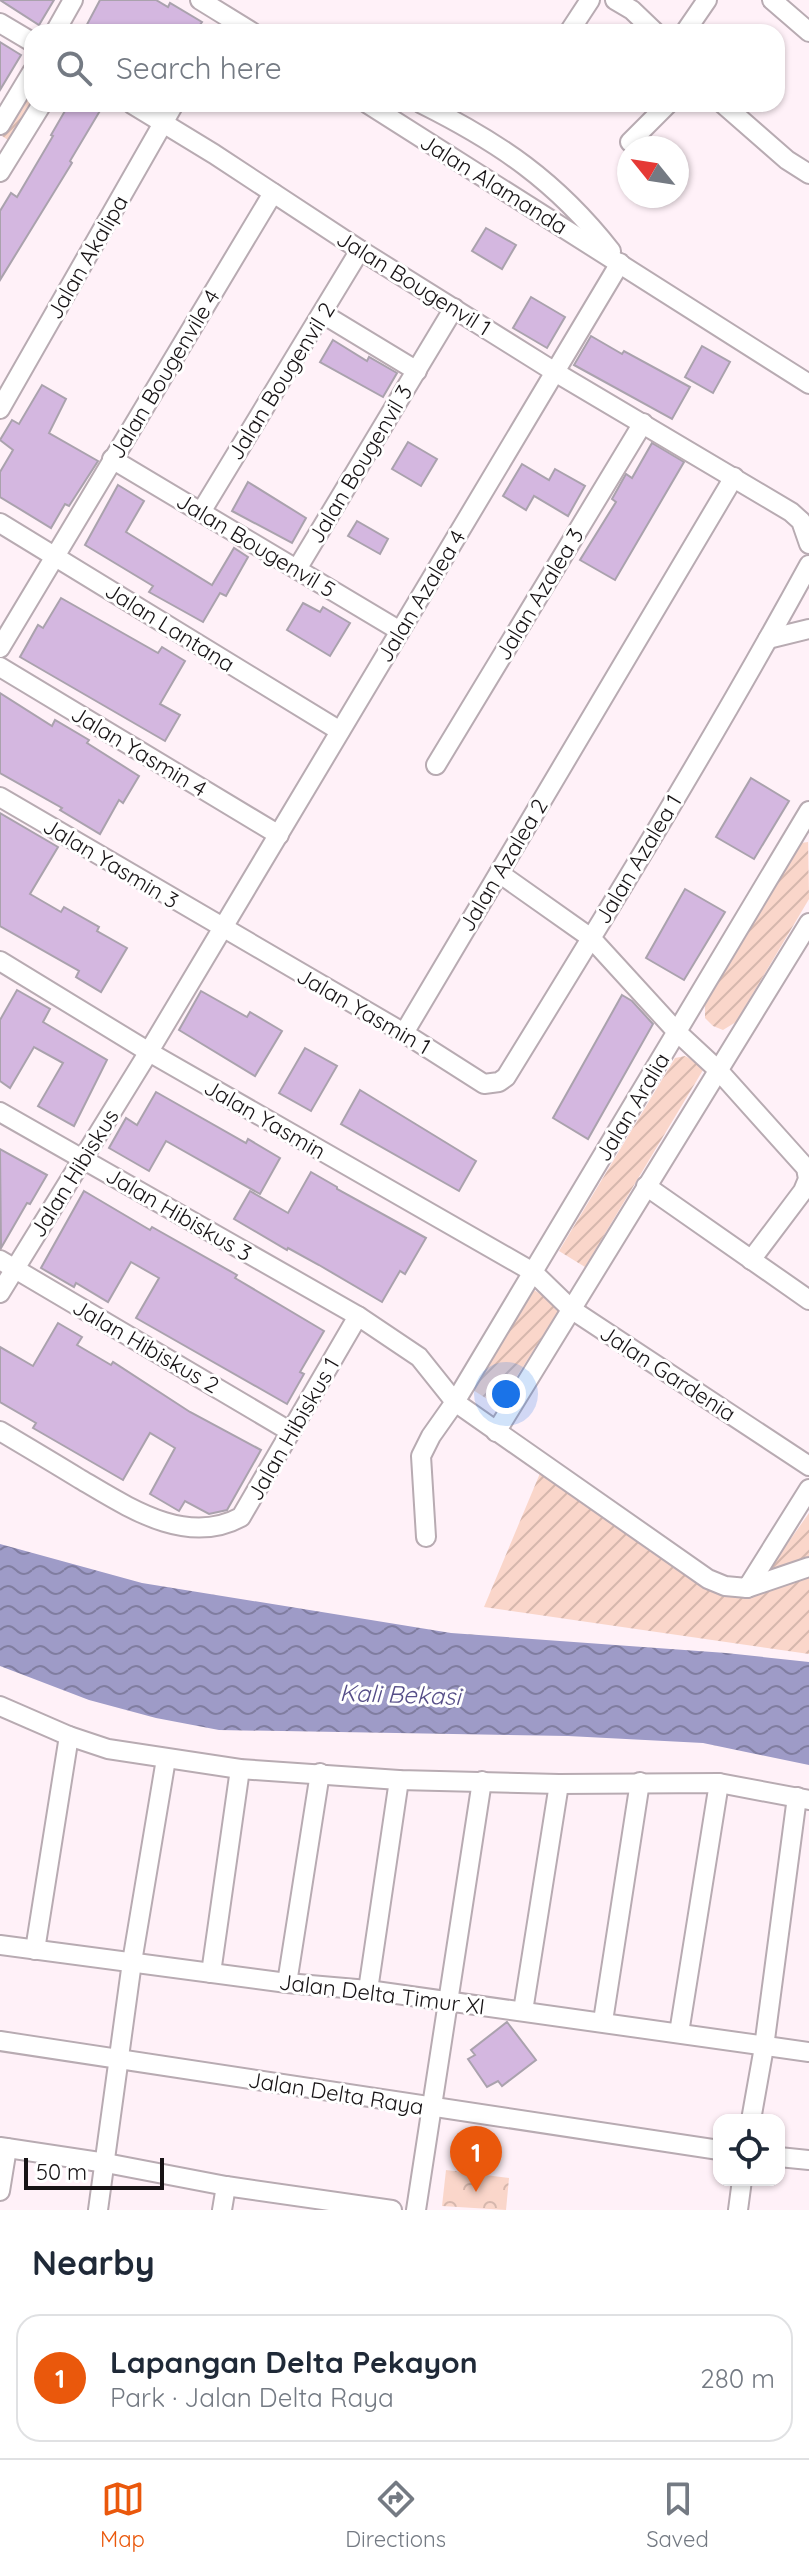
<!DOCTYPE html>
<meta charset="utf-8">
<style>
body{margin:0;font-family:Quicksand,sans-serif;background:#f2f2f3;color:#1f2937}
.controls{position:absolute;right:24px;bottom:24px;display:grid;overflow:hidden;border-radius:16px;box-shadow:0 2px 6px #0004}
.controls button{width:72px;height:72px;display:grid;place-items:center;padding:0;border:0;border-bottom:2px solid #e0e1e3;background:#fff;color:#1f2937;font:40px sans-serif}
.compass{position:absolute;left:617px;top:136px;width:72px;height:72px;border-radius:50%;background:#fff;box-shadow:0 2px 6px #0004;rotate:300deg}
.scale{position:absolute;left:24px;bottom:20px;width:140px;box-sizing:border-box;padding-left:8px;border:4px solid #171315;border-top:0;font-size:22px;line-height:28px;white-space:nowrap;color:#171315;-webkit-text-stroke:6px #fff;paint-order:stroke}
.you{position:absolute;left:506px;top:1394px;width:28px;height:28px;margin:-20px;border:6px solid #fff;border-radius:50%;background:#1a73e8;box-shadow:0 0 0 12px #1a73e833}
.badge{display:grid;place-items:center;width:52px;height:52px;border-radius:50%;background:#ea580c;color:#fff;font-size:26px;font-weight:700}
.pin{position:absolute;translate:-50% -66px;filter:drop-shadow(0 2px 4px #0008)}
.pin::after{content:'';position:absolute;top:42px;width:28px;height:24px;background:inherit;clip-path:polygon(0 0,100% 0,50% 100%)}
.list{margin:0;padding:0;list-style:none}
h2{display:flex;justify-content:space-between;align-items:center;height:104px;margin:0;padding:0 32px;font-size:34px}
h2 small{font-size:26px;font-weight:400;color:#747a83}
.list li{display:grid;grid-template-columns:52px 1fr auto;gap:24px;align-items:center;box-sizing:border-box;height:128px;margin:0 16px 16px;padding:0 16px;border:2px solid #e0e1e3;border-radius:24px}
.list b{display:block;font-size:30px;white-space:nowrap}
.list p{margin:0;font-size:26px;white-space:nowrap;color:#747a83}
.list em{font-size:26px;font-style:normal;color:#747a83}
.icon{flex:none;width:44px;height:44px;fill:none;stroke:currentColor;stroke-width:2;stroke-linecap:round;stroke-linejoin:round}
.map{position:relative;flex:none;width:809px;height:2210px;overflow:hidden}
.search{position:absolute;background:#fff;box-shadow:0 2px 6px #0004;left:24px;right:24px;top:24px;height:88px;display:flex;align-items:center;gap:20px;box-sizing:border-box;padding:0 28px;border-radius:24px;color:#747a83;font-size:30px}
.sheet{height:248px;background:#fff}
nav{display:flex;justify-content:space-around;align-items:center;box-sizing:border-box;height:112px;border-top:2px solid #e0e1e3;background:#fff;font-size:22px;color:#747a83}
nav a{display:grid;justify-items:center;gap:4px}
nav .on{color:#ea580c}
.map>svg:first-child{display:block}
.park{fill:url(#park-crowns)}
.garden{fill:url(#garden-furrows)}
.water{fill:url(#water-waves)}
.building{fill:#d4b7e0;stroke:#aaa2ad;stroke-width:2}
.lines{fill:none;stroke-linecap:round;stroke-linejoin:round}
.minor-casing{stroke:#b8abb2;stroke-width:22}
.minor{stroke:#fff;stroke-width:18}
.labels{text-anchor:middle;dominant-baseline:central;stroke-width:6;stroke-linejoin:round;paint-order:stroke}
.street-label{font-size:22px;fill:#171315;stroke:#fff}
.water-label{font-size:24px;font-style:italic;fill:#564e88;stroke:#fff}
</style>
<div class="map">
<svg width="809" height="2210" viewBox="0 0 809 2210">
<defs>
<pattern id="park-crowns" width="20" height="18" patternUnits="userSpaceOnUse" patternTransform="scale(2)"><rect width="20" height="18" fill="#fad6ca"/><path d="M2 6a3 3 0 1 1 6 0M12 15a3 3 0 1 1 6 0" fill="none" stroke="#d6b7ad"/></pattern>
<pattern id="garden-furrows" width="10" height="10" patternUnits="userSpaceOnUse" patternTransform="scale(2)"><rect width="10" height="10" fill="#fad6ca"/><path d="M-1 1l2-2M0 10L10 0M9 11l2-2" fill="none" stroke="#d6b7ad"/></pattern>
<pattern id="water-waves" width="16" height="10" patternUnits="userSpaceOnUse" patternTransform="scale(2)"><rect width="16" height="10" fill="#9e9bc7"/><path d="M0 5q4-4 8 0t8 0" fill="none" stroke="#807da0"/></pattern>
</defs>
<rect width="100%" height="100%" fill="#fff1f8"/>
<!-- park -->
<path class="park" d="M 446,2170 L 509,2178 L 506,2210 L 442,2206 Z"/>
<!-- garden -->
<g class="garden">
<path d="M 32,86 L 32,104 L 11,142 L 2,136 Z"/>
<path d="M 808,842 L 809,899 L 736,1022 L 723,1030 L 713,1026 L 705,1018 L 705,1005 L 801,843 Z"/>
<path d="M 685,1056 L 698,1063 L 703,1070 L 585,1267 L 559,1251 L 675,1058 Z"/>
<path d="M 534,1290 L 561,1307 L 498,1406 L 473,1390 Z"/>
<path d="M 541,1471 L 711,1585 L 758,1593 L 809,1577 L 809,1654 L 484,1607 Z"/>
<path d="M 809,1513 L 809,1563 L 773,1574 L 768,1571 Z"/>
</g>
<!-- water -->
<path class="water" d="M 0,1544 L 142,1583 L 451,1633 L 726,1653 L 809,1662 L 809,1765 L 703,1743 L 568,1736 L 219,1730 L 156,1718 L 89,1700 L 0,1666 Z"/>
<!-- building -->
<g class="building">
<path d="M 0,0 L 54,0 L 39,25 Z"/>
<path d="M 100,0 L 156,0 L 168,7 L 170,3 L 202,22 L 195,32 L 83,32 Z"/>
<path d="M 0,42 L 21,55 L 0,90 Z"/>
<path d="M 69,104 L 104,104 L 70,161 L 72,163 L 0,280 L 0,211 L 11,193 L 17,197 L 53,136 L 51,135 Z"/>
<path d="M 486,228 L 516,245 L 502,269 L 472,251 Z"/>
<path d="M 531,297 L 565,317 L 547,348 L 513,328 Z"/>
<path d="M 591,336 L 622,354 L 624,351 L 690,387 L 672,419 L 574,365 Z"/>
<path d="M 333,340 L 367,361 L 369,357 L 397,373 L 383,397 L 320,362 Z"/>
<path d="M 702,346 L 730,362 L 713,393 L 685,377 Z"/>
<path d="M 42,385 L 66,399 L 49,433 L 98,461 L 69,506 L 65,504 L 51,528 L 0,497 L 0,472 L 13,450 L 0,440 L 12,420 L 19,424 Z"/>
<path d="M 408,442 L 437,459 L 421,486 L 392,469 Z"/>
<path d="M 652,443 L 684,462 L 615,580 L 580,560 L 616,502 L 612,499 L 626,474 L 632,478 Z"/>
<path d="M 522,464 L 549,480 L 555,469 L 585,486 L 568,516 L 534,496 L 526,510 L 503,496 Z"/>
<path d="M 248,482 L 306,518 L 292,543 L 232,511 Z"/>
<path d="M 118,485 L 144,501 L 126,532 L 212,585 L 234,548 L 248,557 L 226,596 L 220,593 L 203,622 L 149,592 L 153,586 L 85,545 Z"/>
<path d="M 357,521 L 388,539 L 380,554 L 348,536 Z"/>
<path d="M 61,598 L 158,653 L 162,647 L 185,661 L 160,704 L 180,715 L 165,741 L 20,657 L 38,625 L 43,628 Z"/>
<path d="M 303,603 L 320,612 L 323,607 L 350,623 L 330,656 L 287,630 Z"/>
<path d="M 0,693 L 52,726 L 55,720 L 89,740 L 87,743 L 139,776 L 123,803 L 119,800 L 100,834 L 60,810 L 62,808 L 0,773 Z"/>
<path d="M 751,778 L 789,801 L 754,859 L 716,837 Z"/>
<path d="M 0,813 L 58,847 L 30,894 L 61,912 L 64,907 L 99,927 L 97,931 L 127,948 L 101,992 L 76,977 L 79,971 L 0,926 Z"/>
<path d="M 685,889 L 725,912 L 684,980 L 646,958 Z"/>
<path d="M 17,990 L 50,1009 L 43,1022 L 107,1060 L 74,1126 L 38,1106 L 63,1063 L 34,1047 L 10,1088 L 0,1081 L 0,1020 Z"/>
<path d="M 201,991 L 247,1017 L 250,1012 L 282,1031 L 255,1076 L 179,1030 Z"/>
<path d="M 622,995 L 632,1001 L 653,1024 L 588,1139 L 553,1118 Z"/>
<path d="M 305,1048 L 337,1066 L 311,1111 L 279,1093 Z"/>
<path d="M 360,1090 L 476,1161 L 459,1191 L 341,1124 Z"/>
<path d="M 156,1092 L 246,1143 L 248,1139 L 280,1158 L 260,1194 L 166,1141 L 149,1171 L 109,1148 L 126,1118 L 137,1125 Z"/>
<path d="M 0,1149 L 47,1175 L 30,1204 L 27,1203 L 1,1248 Z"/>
<path d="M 311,1172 L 337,1187 L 337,1189 L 426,1238 L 405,1274 L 400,1271 L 382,1302 L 319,1265 L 288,1248 L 287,1250 L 234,1219 L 250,1191 L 288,1213 Z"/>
<path d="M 84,1191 L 150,1230 L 152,1227 L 237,1275 L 235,1278 L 324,1331 L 300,1372 L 304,1374 L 287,1404 L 136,1318 L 159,1278 L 131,1262 L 108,1302 L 76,1283 L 74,1287 L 41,1268 Z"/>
<path d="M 58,1323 L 82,1337 L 77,1345 L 111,1365 L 113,1362 L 190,1412 L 261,1450 L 227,1510 L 209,1514 L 185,1501 L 179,1511 L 150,1494 L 175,1448 L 150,1433 L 123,1480 L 33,1428 L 36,1423 L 0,1402 L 0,1347 L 33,1366 Z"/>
<path d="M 507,2022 L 536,2060 L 502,2086 L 498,2081 L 487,2087 L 468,2059 L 475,2055 L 471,2050 Z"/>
</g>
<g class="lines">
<!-- minor casing -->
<g class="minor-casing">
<g id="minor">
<path d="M 200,0 L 252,32"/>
<path d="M 615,0 L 632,10 L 655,32"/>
<path d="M 772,0 L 809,32"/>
<path d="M 0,23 L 32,42"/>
<path d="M 55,32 L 73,0"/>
<path d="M 569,32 L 590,0"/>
<path d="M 685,32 L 707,0"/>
<path d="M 132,104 L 214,154 L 360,250 L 555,372 L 791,512 L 801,521 L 809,544"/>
<path d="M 368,104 L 809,384"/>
<path d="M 422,104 C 500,143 556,181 611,251"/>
<path d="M 723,104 L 787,160 L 809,174"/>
<path d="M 0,125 L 32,72"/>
<path d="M 630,142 L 668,104"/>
<path d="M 0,172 L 42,104"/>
<path d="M 323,314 L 417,371"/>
<path d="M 0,409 L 174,104"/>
<path d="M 112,459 L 400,631"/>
<path d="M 201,512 L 360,250"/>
<path d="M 0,523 L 340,731"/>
<path d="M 297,569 L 454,308"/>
<path d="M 768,639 L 809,629"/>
<path d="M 0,648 L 273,193"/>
<path d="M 0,667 L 279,835"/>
<path d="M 436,765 L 643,423"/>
<path d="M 0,797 L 404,1033 L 484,1084 L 499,1082 L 506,1077 C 610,908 714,739 809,565"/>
<path d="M 499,873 L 591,938 L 677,1032 L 718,1070 L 806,1168 L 808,1179 L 803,1191 L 751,1260"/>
<path d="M 0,961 L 149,1052 L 533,1272 L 571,1309 L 809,1466"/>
<path d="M 404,1033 L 734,477"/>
<path d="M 0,1112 L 358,1316 L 419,1357 L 455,1402 L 708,1579 L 725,1586 L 747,1588 L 809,1489"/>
<path d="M 646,1186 L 809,1300"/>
<path d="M 0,1260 L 291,1432"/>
<path d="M 0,1293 L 145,1058 L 620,263"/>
<path d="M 0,1431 C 27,1447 54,1463 80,1479 C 128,1507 186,1547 241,1517 L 358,1316"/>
<path d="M 496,1432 L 809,923"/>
<path d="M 426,1537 L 421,1456 L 431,1436 L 455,1402 L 809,811"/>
<path d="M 747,1588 L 809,1567"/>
<path d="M 0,1706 L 69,1736 L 108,1749 L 240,1769 L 399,1780 L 559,1784 L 719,1783 L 809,1800"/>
<path d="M 0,1945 L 287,1983 L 368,1990 L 809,2052"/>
<path d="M 35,1950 L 69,1736"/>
<path d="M 211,1973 L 240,1769"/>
<path d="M 287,1983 L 320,1773"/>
<path d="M 368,1990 L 399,1780"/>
<path d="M 523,2011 L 559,1784"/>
<path d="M 603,2021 L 640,1782"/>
<path d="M 679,2033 L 719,1783"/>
<path d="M 0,2041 L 719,2150"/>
<path d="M 751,2120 L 764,2047 L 797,1797"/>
<path d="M 0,2147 L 106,2163 L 226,2186 L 392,2210"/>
<path d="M 779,2157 L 809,2160"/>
<path d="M 0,2191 L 7,2148"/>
<path d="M 98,2210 L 132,1962 L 166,1759"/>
<path d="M 222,2210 L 226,2186"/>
<path d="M 416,2210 L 482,1781"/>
<path d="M 738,2210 L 742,2180"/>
</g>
</g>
<!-- minor -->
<use href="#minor" class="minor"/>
</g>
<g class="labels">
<!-- street labels -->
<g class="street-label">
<text transform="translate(494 184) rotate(32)">Jalan Alamanda</text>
<text transform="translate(87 257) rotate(-60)">Jalan Akalipa</text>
<text transform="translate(414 283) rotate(32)">Jalan Bougenvil 1</text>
<text transform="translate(164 374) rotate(-59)">Jalan Bougenvile 4</text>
<text transform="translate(281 381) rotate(-58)">Jalan Bougenvil 2</text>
<text transform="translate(360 464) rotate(-59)">Jalan Bougenvil 3</text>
<text transform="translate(256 545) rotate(31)">Jalan Bougenvil 5</text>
<text transform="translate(539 594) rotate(-59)">Jalan Azalea 3</text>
<text transform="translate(421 596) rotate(-59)">Jalan Azalea 4</text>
<text transform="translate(170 627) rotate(32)">Jalan Lantana</text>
<text transform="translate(139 751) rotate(31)">Jalan Yasmin 4</text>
<text transform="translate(638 859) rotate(-59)">Jalan Azalea 1</text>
<text transform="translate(111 863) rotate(31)">Jalan Yasmin 3</text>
<text transform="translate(503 865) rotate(-59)">Jalan Azalea 2</text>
<text transform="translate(364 1011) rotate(30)">Jalan Yasmin 1</text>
<text transform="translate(632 1107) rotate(-59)">Jalan Aralia</text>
<text transform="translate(265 1119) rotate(30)">Jalan Yasmin</text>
<text transform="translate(74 1173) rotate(-58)">Jalan Hibiskus</text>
<text transform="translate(179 1214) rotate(30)">Jalan Hibiskus 3</text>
<text transform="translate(146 1346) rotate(30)">Jalan Hibiskus 2</text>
<text transform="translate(668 1373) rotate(33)">Jalan Gardenia</text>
<text transform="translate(293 1429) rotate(-60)">Jalan Hibiskus 1</text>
<text transform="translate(382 1994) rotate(7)">Jalan Delta Timur XI</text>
<text transform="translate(336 2093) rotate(9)">Jalan Delta Raya</text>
</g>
<!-- water labels -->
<g class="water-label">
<text transform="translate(400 1694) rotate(2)">Kali Bekasi</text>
</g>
</g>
</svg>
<div class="controls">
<button><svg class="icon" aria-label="locate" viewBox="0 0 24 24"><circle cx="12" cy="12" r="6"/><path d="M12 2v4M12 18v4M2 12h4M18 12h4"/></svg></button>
</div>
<svg class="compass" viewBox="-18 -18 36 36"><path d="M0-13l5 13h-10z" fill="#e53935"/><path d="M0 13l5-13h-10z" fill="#747a83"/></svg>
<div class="scale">50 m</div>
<div class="you"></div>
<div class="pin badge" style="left:476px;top:2192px">1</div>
<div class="search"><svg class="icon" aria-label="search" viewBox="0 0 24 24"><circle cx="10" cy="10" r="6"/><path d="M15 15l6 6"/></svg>Search here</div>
</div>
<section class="sheet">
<h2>Nearby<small></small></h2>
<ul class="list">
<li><span class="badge">1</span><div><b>Lapangan Delta Pekayon</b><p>Park · Jalan Delta Raya</p></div><em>280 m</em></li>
</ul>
</section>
<nav>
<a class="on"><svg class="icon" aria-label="map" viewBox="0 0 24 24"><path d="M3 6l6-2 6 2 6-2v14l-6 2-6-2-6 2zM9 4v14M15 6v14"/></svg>Map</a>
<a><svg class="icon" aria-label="directions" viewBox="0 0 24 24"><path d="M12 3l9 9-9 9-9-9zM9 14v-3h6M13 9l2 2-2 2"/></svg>Directions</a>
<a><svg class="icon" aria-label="saved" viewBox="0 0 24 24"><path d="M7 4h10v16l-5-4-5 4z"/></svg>Saved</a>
</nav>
